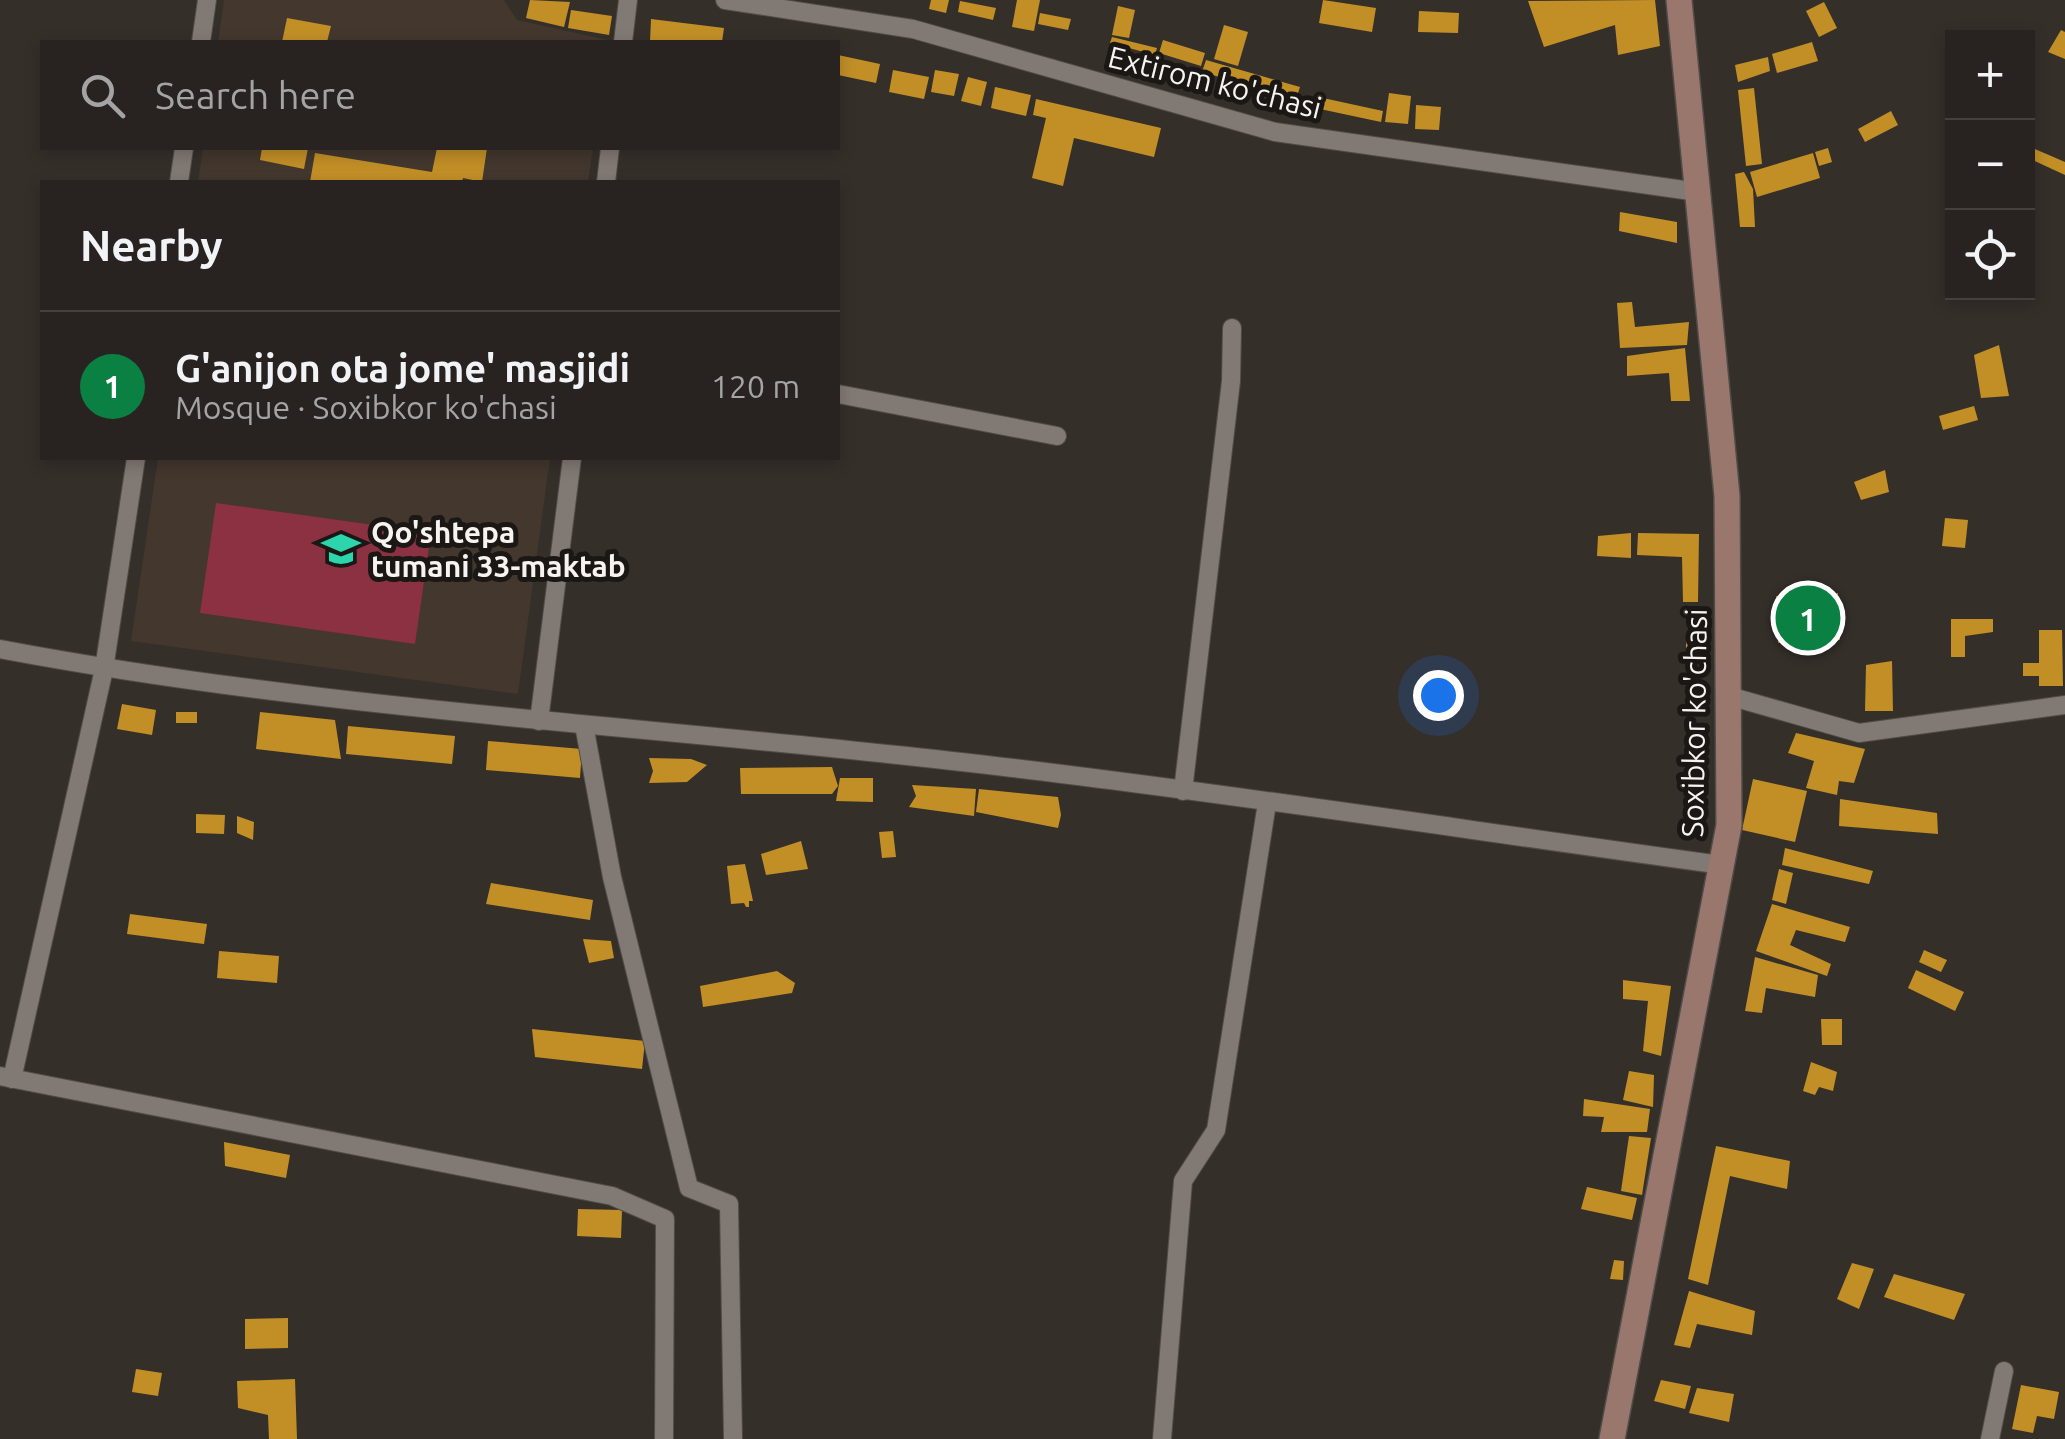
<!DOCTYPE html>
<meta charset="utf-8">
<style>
body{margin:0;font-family:Ubuntu,sans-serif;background:#302b29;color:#f1f3f6}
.controls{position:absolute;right:30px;top:30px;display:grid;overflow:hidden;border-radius:0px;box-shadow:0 5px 15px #0003}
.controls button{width:90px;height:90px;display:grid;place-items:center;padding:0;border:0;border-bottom:2px solid #44403e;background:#282320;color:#f1f3f6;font:50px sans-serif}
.you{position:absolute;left:1438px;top:695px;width:35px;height:35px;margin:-25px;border:8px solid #fff;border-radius:50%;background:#1a73e8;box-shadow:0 0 0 15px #1a73e833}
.badge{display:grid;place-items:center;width:65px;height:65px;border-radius:50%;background:#0b8043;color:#fff;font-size:32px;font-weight:700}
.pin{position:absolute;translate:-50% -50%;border:5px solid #fff;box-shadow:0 2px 10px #0006}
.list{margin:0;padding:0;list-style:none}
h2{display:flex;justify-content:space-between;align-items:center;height:130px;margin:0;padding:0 40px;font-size:42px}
h2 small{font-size:32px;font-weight:400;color:#a5a4a5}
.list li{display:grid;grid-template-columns:65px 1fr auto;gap:30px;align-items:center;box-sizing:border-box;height:150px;padding:0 40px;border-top:2px solid #44403e}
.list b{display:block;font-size:38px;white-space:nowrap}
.list p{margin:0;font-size:32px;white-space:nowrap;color:#a5a4a5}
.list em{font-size:32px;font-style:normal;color:#a5a4a5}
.icon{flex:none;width:55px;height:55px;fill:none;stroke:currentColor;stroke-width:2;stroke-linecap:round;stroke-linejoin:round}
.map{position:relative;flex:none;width:2065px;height:1439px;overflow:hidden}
.search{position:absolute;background:#282320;box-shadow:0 5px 15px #0003;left:40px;top:40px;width:800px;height:110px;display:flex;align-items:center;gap:25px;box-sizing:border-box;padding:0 35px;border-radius:0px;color:#a5a4a5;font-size:38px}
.panel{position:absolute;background:#282320;box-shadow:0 5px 15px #0003;left:40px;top:180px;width:800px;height:280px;border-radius:0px}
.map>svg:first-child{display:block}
.built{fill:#43372e}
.green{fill:#8c3142}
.building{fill:#c28f27}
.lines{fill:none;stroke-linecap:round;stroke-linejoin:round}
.street-casing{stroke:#514c48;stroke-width:20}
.secondary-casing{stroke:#514c48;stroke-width:28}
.street{stroke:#817974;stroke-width:18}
.secondary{stroke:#9a776c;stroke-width:25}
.labels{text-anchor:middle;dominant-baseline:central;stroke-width:10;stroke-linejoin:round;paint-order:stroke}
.street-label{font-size:30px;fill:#f7f3f0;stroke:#1a1715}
.poi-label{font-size:30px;font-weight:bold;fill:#f7f3f0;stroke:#1a1715;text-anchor:start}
</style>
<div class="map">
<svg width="2065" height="1439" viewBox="0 0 2065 1439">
<rect width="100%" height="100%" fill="#352f2a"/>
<!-- built -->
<g class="built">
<path d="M 224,0 L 504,0 L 517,20 L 608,40 L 608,42 L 218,42 Z"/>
<path d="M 203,148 L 593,148 L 588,182 L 198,182 Z"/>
<path d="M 158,458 L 550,458 L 518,694 L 131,641 Z"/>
</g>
<!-- green -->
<path class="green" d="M 216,503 L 431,533 L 415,644 L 200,613 Z"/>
<!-- building -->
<g class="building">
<path d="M 530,0 L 570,2 L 564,27 L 526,18 Z"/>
<path d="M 931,0 L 949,0 L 946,13 L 929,9 Z"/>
<path d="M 1017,0 L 1040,0 L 1034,31 L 1012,27 Z"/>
<path d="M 1323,0 L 1376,8 L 1372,32 L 1319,23 Z"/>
<path d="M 1655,0 L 1660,46 L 1618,55 L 1615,25 L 1544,47 L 1528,1 Z"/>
<path d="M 960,1 L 996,8 L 993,20 L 958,12 Z"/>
<path d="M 1824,2 L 1837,28 L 1819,37 L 1806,11 Z"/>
<path d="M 1118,6 L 1135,10 L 1129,38 L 1112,35 Z"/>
<path d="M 571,10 L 612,16 L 609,35 L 568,28 Z"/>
<path d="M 1419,11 L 1459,13 L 1458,33 L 1418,32 Z"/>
<path d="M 1040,13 L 1071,19 L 1068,30 L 1038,24 Z"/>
<path d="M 287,18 L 331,26 L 327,42 L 282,42 Z"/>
<path d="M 651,19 L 724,28 L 722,42 L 650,42 Z"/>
<path d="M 1224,25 L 1248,32 L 1238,66 L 1214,59 Z"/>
<path d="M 2061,30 L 2065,32 L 2065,59 L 2048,52 Z"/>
<path d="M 1112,37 L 1157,48 L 1155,55 L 1110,43 Z"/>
<path d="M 1163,40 L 1205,53 L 1201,66 L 1159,53 Z"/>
<path d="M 1812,42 L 1818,61 L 1777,73 L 1772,54 Z"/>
<path d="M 838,55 L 880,64 L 876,83 L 838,75 Z"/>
<path d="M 1768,57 L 1770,71 L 1738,82 L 1735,65 Z"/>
<path d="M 1206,60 L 1300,87 L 1296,99 L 1202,72 Z"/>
<path d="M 893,70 L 929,77 L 924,99 L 889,92 Z"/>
<path d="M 935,70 L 959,74 L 954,96 L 931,92 Z"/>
<path d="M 968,77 L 987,82 L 981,106 L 961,101 Z"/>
<path d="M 995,87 L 1031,95 L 1026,116 L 991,108 Z"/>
<path d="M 1754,88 L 1762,164 L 1746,166 L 1738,90 Z"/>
<path d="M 1389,93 L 1411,96 L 1408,124 L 1385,122 Z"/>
<path d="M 1323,98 L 1383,111 L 1381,122 L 1320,109 Z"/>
<path d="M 1036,99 L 1161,128 L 1154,157 L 1074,138 L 1063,186 L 1032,178 L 1046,118 L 1033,115 Z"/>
<path d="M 1416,105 L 1441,107 L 1439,130 L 1415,129 Z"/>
<path d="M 1891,111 L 1898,125 L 1865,142 L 1858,129 Z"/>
<path d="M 2028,146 L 2065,162 L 2065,175 L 2028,158 Z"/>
<path d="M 262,148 L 308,148 L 304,169 L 260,160 Z"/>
<path d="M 437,148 L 487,148 L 482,182 L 463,178 L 462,182 L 310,182 L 315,153 L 432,172 Z"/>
<path d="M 1828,148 L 1832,162 L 1819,166 L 1815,152 Z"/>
<path d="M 1813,153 L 1820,178 L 1757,197 L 1750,172 Z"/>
<path d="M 1744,172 L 1753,189 L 1755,227 L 1740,227 L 1735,174 Z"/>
<path d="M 1620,212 L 1677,222 L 1677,243 L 1619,231 Z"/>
<path d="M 1632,302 L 1635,327 L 1689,322 L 1687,345 L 1620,348 L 1617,303 Z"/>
<path d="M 1999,345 L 2009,396 L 1981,398 L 1974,355 Z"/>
<path d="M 1685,348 L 1690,401 L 1671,401 L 1669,373 L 1627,376 L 1627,356 Z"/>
<path d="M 1974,406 L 1978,420 L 1943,430 L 1939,416 Z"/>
<path d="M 1885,470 L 1889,492 L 1861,500 L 1854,482 Z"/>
<path d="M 1945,518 L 1968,520 L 1965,548 L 1942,546 Z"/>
<path d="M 1631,533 L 1631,558 L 1597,556 L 1598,536 Z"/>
<path d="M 1638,533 L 1699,534 L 1698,602 L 1683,602 L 1682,557 L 1637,555 Z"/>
<path d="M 1838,593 L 1840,640 L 1778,643 L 1776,596 Z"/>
<path d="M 1951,619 L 1993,619 L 1993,632 L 1965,636 L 1965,657 L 1951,657 Z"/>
<path d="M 2039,630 L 2062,630 L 2063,686 L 2039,686 L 2039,676 L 2023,676 L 2023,663 L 2039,663 Z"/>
<path d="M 1686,633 L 1701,634 L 1701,651 L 1686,650 Z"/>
<path d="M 1892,661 L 1893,711 L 1865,711 L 1866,665 Z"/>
<path d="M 122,704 L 156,710 L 152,735 L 117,729 Z"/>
<rect x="176" y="712" width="21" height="11"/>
<path d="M 260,712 L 335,720 L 341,759 L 256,749 Z"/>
<path d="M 348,726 L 455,736 L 452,764 L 346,754 Z"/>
<path d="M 1796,733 L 1865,749 L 1854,783 L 1839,781 L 1837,795 L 1806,788 L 1814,761 L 1788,753 Z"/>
<path d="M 488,741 L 582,749 L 580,778 L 486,770 Z"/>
<path d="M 649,758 L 691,759 L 707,765 L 687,782 L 649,783 L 653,771 Z"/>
<path d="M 832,767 L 838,786 L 832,794 L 741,794 L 740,768 Z"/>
<path d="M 840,778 L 873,778 L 873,802 L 836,801 Z"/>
<path d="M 1753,779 L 1807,791 L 1795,842 L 1742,830 Z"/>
<path d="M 912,785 L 976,789 L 974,816 L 909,807 L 916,796 Z"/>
<path d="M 979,789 L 1058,797 L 1061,815 L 1058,828 L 976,812 Z"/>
<path d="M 1840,799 L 1937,813 L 1938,834 L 1839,826 Z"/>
<path d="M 196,814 L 225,815 L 224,834 L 196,833 Z"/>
<path d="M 237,816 L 254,822 L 253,840 L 237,833 Z"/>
<path d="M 893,831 L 896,857 L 882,858 L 879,832 Z"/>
<path d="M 801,841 L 808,869 L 766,875 L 761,854 Z"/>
<path d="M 1785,848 L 1873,871 L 1869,884 L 1782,865 Z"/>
<path d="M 745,864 L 753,901 L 749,901 L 749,907 L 746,907 L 744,903 L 731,904 L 727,866 Z"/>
<path d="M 1779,869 L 1793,873 L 1786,904 L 1772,900 Z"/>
<path d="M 491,883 L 593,900 L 590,920 L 486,904 Z"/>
<path d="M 1772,904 L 1850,927 L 1845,942 L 1796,930 L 1790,945 L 1831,964 L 1827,976 L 1756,951 Z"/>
<path d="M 130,914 L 207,924 L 204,944 L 127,934 Z"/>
<path d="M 583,939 L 611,941 L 614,958 L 589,963 Z"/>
<path d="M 1924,950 L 1947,960 L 1941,972 L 1919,962 Z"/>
<path d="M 219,951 L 279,956 L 277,983 L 217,978 Z"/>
<path d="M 1755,957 L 1818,975 L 1815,997 L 1766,988 L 1762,1013 L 1745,1011 Z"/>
<path d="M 1916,970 L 1964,992 L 1955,1011 L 1908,988 Z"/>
<path d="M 777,971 L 795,983 L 792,993 L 703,1007 L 700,986 Z"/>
<path d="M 1623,980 L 1671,986 L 1661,1056 L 1643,1051 L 1648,1001 L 1623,999 Z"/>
<path d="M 1821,1019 L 1842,1019 L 1842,1045 L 1822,1045 Z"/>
<path d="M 532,1029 L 645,1041 L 642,1069 L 535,1057 Z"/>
<path d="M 1811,1062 L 1837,1072 L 1833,1091 L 1819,1087 L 1815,1095 L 1803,1091 Z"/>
<path d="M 1629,1071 L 1654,1075 L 1653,1107 L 1623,1100 Z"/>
<path d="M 1584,1099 L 1650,1109 L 1647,1132 L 1601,1132 L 1604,1117 L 1583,1116 Z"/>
<path d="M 1629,1136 L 1651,1138 L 1642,1195 L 1621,1191 Z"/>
<path d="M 224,1142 L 290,1155 L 286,1178 L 225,1166 Z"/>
<path d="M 1716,1146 L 1790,1161 L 1787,1189 L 1730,1176 L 1708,1285 L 1688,1279 Z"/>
<path d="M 1587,1187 L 1637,1198 L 1632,1220 L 1581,1209 Z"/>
<path d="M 578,1209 L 622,1210 L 621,1238 L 577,1236 Z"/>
<path d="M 1614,1260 L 1624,1261 L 1623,1280 L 1610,1279 Z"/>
<path d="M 1852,1263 L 1874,1269 L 1859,1309 L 1837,1299 Z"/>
<path d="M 1894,1274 L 1965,1294 L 1954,1320 L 1884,1297 Z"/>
<path d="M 1689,1291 L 1755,1311 L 1752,1335 L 1697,1324 L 1690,1348 L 1674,1345 Z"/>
<path d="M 288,1318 L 288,1348 L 245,1349 L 245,1319 Z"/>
<path d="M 136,1369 L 162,1373 L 158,1396 L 132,1392 Z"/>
<path d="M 295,1379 L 297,1439 L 269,1439 L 268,1415 L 238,1408 L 237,1381 Z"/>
<path d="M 1661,1380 L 1691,1386 L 1685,1409 L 1654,1401 Z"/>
<path d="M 2021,1385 L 2059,1392 L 2054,1419 L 2037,1416 L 2033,1433 L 2012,1429 Z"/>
<path d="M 1697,1388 L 1734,1394 L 1729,1422 L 1689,1413 Z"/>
</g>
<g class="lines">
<!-- street casing -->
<g class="street-casing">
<g id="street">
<path d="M 725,0 L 913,29 L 1275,132 L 1698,192"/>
<path d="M 201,42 L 207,0"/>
<path d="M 623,42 L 628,0"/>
<path d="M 179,182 L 184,148"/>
<path d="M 606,182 L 610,148"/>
<path d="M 838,394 L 1057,436"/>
<path d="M 0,649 C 334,712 676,727 1013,768 C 1250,796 1486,833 1722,865"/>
<path d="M 1729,696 L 1859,733 L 2065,705"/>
<path d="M 539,721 L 572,458"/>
<path d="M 584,725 L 612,877 L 689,1188 L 729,1204 L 733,1439"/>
<path d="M 1183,791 L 1231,381 L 1232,328"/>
<path d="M 0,1076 L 612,1196 L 665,1219 L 664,1439"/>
<path d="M 12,1079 L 104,669 L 136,458"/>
<path d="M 1162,1439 L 1183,1181 L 1216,1130 L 1267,803"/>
<path d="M 1990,1439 L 2004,1371"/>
</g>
</g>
<!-- secondary casing -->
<g class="secondary-casing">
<path id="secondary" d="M 1612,1439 L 1729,825 L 1727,496 L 1679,0"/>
</g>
<!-- street -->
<use href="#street" class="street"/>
<!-- secondary -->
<use href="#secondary" class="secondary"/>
</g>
<!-- icons -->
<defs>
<g id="school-bare" transform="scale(3)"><path d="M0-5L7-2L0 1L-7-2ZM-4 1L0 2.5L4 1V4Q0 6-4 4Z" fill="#2cd5ab" stroke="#1a1715" stroke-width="2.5" paint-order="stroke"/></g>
</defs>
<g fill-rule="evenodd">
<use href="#school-bare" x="341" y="549"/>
</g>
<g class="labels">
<!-- street labels -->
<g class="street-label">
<text transform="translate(1215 82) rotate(14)">Extirom ko'chasi</text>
<text transform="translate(1694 723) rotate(-89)">Soxibkor ko'chasi</text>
</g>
<!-- poi labels -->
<g class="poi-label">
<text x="371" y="532">Qo'shtepa<tspan x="371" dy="34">tumani 33-maktab</tspan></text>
</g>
</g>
</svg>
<div class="controls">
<button>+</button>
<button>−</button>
<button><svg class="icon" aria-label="locate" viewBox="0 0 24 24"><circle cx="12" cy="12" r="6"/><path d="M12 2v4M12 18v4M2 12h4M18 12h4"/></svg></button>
</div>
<div class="you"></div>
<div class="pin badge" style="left:1808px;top:618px">1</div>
<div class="search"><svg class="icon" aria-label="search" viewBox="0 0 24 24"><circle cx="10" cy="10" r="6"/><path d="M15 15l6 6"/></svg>Search here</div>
<section class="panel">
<h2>Nearby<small></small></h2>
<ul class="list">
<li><span class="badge">1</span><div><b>G'anijon ota jome' masjidi</b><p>Mosque · Soxibkor ko'chasi</p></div><em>120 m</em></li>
</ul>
</section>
</div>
